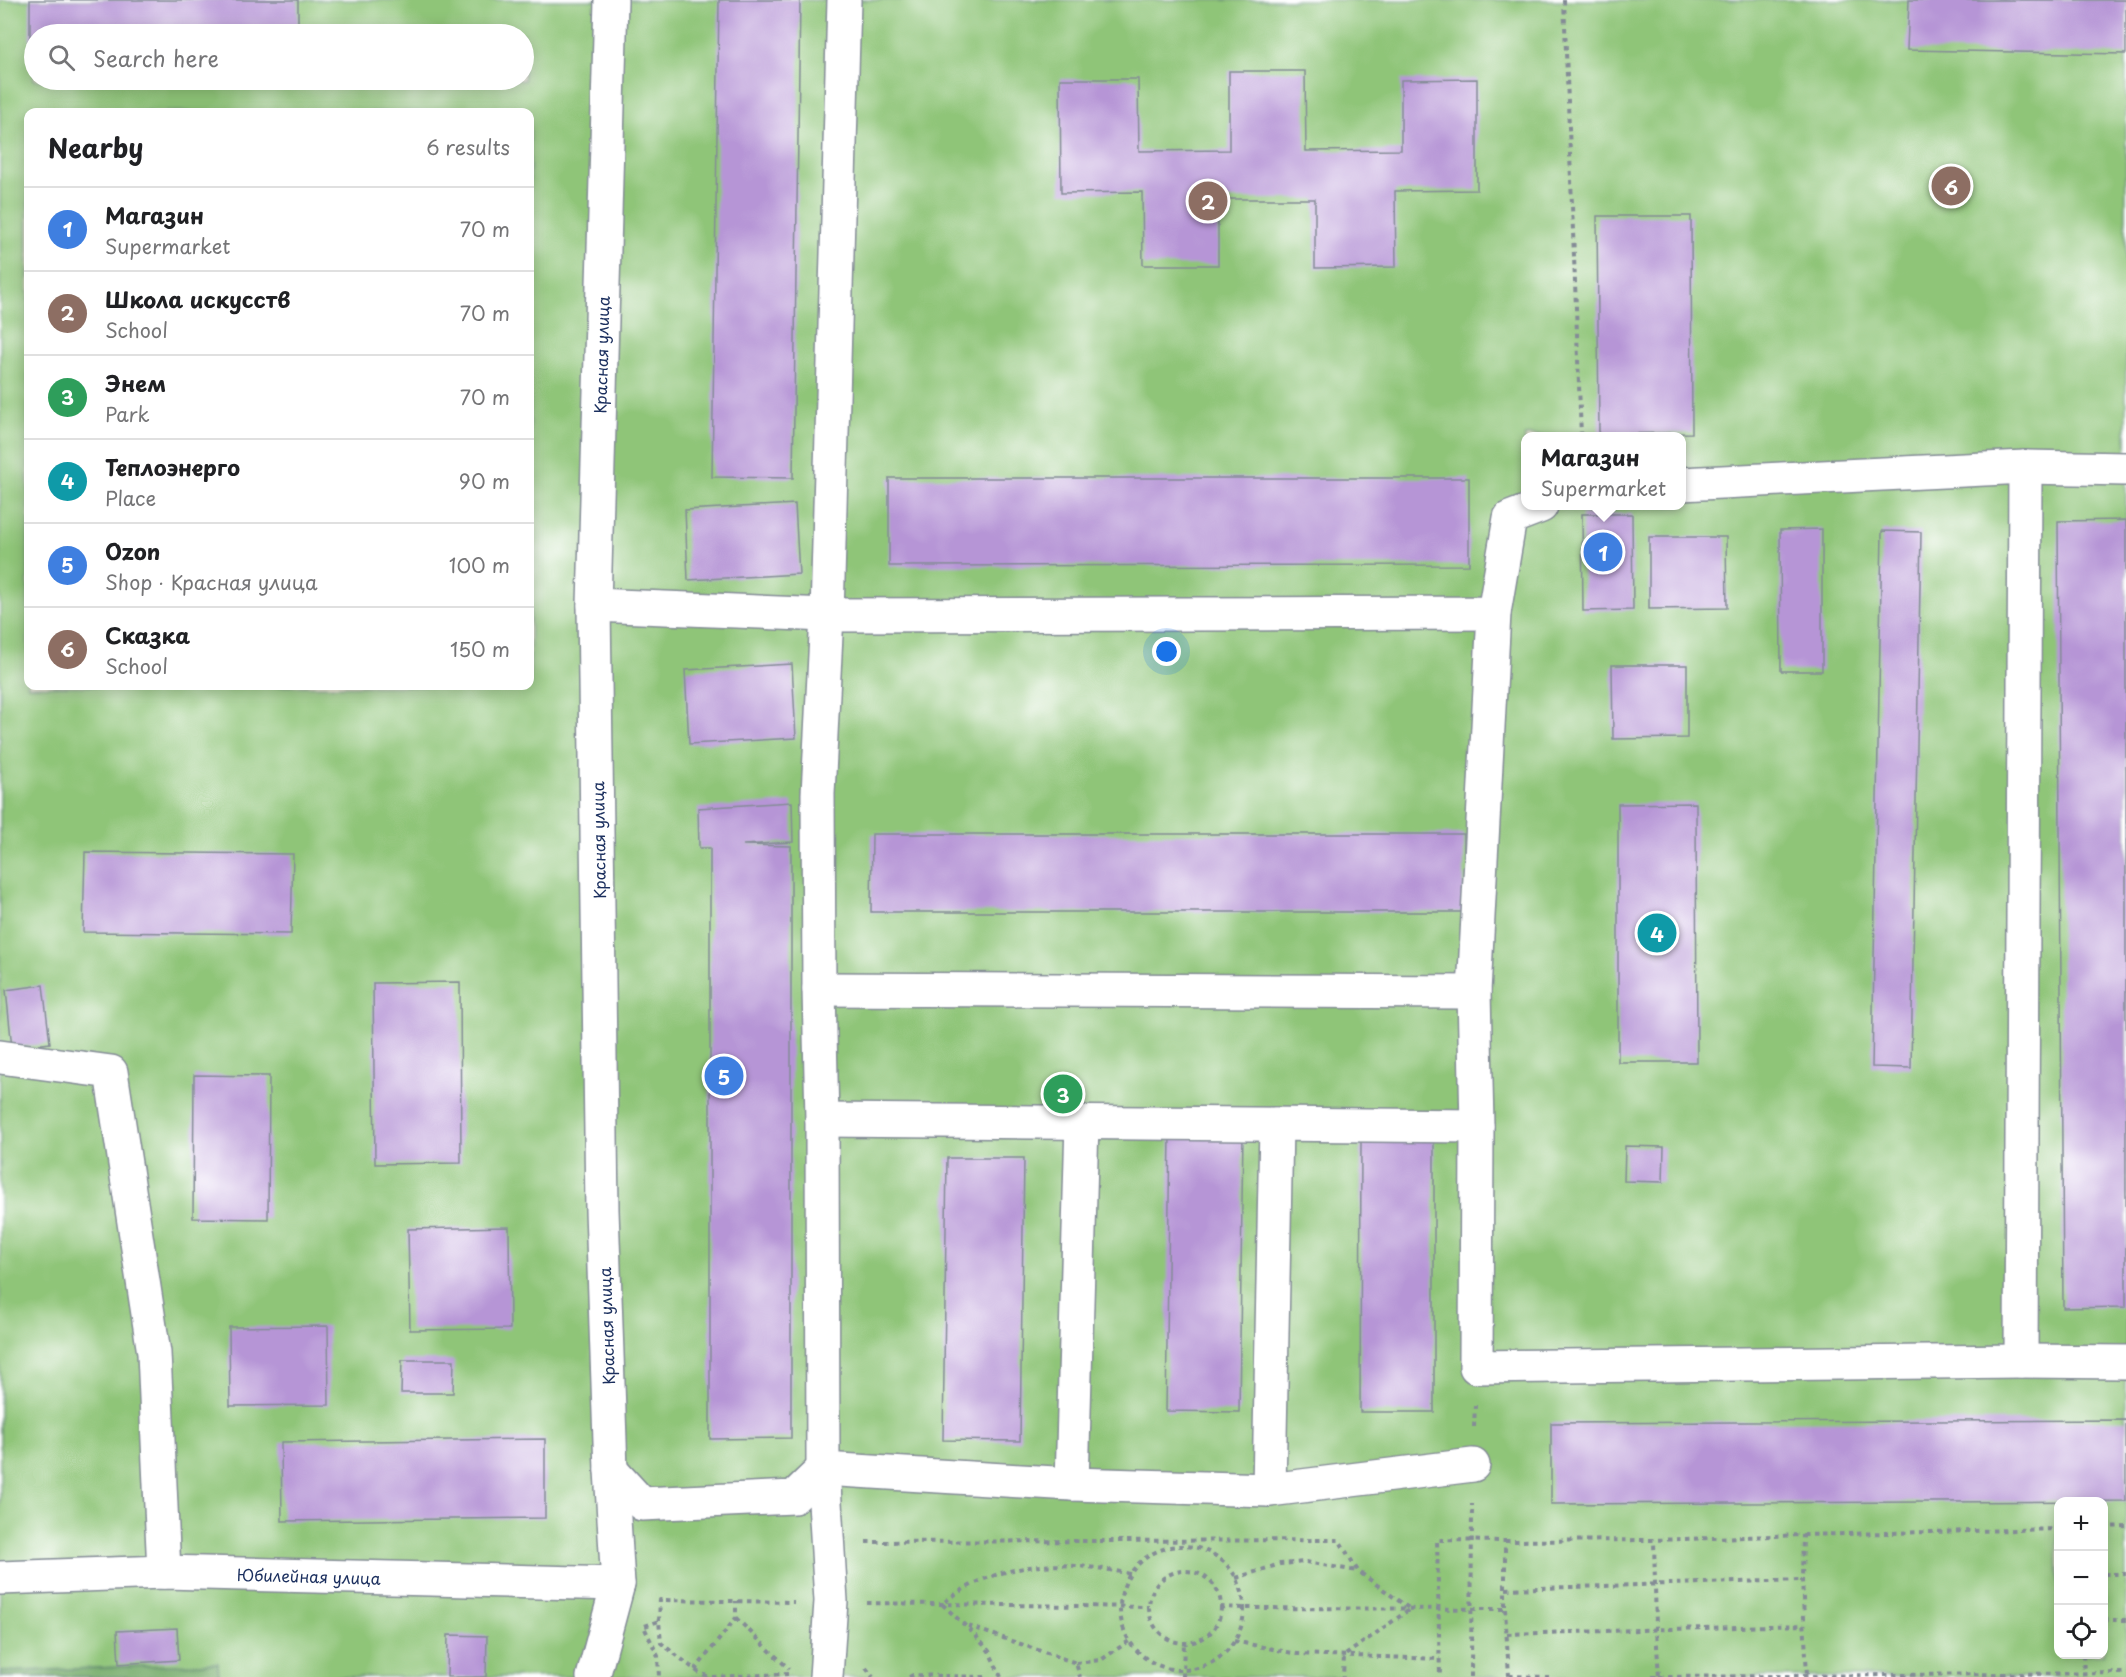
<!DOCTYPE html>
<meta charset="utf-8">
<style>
body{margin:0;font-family:"Playpen Sans",sans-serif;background:#f6f6f6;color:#202124}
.controls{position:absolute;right:18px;bottom:18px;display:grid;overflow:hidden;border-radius:12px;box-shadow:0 3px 15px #0003}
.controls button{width:54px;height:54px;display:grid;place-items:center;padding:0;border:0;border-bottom:2px solid #e0e0e0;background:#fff;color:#202124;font:30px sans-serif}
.you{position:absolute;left:1167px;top:652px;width:21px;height:21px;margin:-15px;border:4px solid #fff;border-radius:50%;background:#1a73e8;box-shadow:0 0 0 9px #1a73e833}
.badge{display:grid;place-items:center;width:39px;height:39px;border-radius:50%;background:#b5179e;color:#fff;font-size:20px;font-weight:700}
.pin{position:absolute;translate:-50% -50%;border:3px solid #fff;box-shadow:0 2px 6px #0006}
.popup{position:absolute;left:1521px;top:432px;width:165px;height:78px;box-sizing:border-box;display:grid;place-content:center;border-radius:12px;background:#fff;filter:drop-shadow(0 2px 4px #0005);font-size:20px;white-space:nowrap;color:#757577}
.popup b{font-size:22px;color:#202124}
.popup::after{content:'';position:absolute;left:50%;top:100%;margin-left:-12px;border:12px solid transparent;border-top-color:#fff}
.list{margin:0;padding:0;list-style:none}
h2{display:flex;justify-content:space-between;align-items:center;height:78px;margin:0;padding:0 24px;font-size:26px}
h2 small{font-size:20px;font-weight:400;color:#757577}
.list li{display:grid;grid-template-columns:39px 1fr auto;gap:18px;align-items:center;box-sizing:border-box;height:84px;padding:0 24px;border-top:2px solid #e0e0e0}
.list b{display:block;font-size:22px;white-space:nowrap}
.list p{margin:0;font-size:20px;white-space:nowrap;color:#757577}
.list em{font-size:20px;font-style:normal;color:#757577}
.icon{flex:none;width:33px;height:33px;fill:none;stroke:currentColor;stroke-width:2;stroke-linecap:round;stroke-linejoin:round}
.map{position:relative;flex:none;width:2126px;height:1677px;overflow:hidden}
.search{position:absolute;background:#fff;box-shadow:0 3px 15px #0003;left:24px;top:24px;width:510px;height:66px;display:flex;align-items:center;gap:15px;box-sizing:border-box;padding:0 21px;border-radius:33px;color:#757577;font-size:22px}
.panel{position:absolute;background:#fff;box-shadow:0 3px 15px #0003;left:24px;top:108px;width:510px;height:582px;border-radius:12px}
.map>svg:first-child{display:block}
.green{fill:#8fc578;stroke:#557a6b;stroke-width:1.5;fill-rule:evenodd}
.forest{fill:#73aa68;stroke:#476c63;stroke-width:1.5}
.building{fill:#b695d6}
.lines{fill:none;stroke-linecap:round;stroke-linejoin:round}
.minor-casing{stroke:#848c96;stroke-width:36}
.path{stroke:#848c96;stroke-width:4;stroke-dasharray:4.5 4.5;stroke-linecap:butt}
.minor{stroke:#fff;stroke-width:33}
.labels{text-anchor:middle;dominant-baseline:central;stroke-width:6;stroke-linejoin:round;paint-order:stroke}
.street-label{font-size:16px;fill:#1b2f5e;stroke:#fff}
</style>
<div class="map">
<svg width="2126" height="1677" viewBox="0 0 2126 1677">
<rect width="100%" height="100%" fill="#fff"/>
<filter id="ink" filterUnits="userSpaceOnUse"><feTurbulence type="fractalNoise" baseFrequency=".0167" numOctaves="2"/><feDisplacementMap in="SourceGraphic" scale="12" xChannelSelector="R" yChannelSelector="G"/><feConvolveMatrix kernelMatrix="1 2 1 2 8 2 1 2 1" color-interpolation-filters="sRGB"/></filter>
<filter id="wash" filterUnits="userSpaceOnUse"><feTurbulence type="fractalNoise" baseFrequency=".008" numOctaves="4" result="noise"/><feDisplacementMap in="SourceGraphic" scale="24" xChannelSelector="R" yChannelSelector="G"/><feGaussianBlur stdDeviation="1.35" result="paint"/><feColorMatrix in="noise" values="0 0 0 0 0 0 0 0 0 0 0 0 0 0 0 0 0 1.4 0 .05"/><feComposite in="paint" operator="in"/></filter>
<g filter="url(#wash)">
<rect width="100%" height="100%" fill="#ede9ce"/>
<!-- green -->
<path class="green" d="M 0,0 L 2126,0 L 2126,1677 L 0,1677 ZM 34,34 L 524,34 L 524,80 L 34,80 ZM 28,112 L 530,112 L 530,686 L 28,686 ZM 1525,436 L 1681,436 L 1681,506 L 1525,506 ZM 2058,1502 L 2104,1502 L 2104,1654 L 2058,1654 Z"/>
<!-- forest -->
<path class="forest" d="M 218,1663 L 219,1677 L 0,1677 L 0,1672 Z"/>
<g id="blocks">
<!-- building -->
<g class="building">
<path d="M 30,0 L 298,0 L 298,34 L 34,34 L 34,43 L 30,43 Z"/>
<path d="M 719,0 L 800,0 L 793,478 L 712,477 Z"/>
<path d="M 1909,0 L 2126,0 L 2126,54 L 1907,50 Z"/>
<path d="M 1229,71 L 1305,71 L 1306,151 L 1401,150 L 1401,80 L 1477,79 L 1477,190 L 1395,191 L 1396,267 L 1315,268 L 1315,199 L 1218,199 L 1218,265 L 1143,265 L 1142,192 L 1061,193 L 1060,79 L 1138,79 L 1139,151 L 1229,150 Z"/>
<path d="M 1597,216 L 1691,216 L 1692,433 L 1599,434 Z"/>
<path d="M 889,478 L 1469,478 L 1469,565 L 889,566 Z"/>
<path d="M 795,504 L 799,574 L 688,580 L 685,510 Z"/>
<path d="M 1582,514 L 1632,514 L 1633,610 L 1583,611 Z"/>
<path d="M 2126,520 L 2126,1307 L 2063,1308 L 2058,521 Z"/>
<path d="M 1822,529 L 1822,671 L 1781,671 L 1780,530 Z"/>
<path d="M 1882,531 L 1921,532 L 1911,1068 L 1872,1067 Z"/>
<path d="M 1649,537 L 1726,537 L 1727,608 L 1649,609 Z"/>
<path d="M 792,664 L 796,738 L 689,744 L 685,670 Z"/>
<path d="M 1612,665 L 1687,665 L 1687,738 L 1613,739 Z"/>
<path d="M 792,802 L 793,842 L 743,845 L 791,846 L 791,1438 L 710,1439 L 710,848 L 699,848 L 698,808 Z"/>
<path d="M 1696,803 L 1697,1062 L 1618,1062 L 1618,804 Z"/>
<path d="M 872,834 L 1464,834 L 1464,912 L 871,912 Z"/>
<path d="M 85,852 L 293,854 L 291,934 L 83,932 Z"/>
<path d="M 460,982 L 461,1163 L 375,1164 L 373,983 Z"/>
<path d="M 43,985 L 50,1043 L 12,1048 L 6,990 Z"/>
<path d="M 194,1075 L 269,1076 L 268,1219 L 193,1218 Z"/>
<path d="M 1170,1132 L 1243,1133 L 1239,1412 L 1166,1411 Z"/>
<path d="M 1361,1137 L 1434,1137 L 1434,1412 L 1360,1412 Z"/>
<path d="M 1625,1146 L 1664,1147 L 1663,1182 L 1624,1181 Z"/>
<path d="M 947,1158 L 1024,1158 L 1020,1441 L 943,1440 Z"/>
<path d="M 509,1227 L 510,1329 L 410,1330 L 408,1229 Z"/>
<path d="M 328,1326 L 329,1405 L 230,1406 L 229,1327 Z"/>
<path d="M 402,1360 L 454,1360 L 453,1393 L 401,1393 Z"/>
<path d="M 2126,1420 L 2126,1501 L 1551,1504 L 1551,1423 Z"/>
<path d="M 545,1439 L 545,1518 L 282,1521 L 281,1442 Z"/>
<path d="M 177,1628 L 179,1660 L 119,1664 L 117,1631 Z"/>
<path d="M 448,1635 L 487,1636 L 486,1677 L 447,1677 Z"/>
</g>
</g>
</g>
<g filter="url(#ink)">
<use href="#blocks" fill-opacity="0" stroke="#848c96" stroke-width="1.5"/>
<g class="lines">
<!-- minor casing -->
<g class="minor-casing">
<g id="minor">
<path d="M 1681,484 L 2025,467 L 2126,469"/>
<path d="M 594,605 L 827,615 L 1494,613 L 1510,518 L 1541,506"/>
<path d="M 1494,613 L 1474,992 L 1477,1126 L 1476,1367 L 2021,1361 L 2126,1362"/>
<path d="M 819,989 L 1474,992"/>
<path d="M 0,1057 L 111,1072 L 154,1353 L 164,1572"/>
<path d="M 822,1120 L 1477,1126"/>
<path d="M 2021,1361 L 2025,467"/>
<path d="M 611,1470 L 642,1504 L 794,1497 L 823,1469 L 1072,1484 L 1269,1490 L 1473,1465"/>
<path d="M 1072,1484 L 1082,1122"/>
<path d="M 1269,1490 L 1276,1124"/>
<path id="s1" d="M 0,1578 L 164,1572 L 618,1584"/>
<path id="s2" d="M 593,1677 L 618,1584 L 611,1470 L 602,1210 L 594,605 L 611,0"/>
<path d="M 826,1677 L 831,1601 L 823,1469 L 822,1120 L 819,989 L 818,794 L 827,615 L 844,0"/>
</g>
</g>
<!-- path -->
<g class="path">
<path d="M 1564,0 L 1581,436"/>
<path d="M 1474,1427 L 1475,1405"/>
<path d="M 2104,1527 L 2126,1526"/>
<path d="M 1803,1535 L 2058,1529"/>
<path d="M 1505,1541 L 1654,1540 L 1803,1535 L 1802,1580 L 1807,1675"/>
<path d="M 866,1542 L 1339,1540 L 1358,1571 L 1410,1609 L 1344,1656 L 1343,1677"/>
<circle cx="1182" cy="1608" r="62"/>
<circle cx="1185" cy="1607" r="36"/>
<path d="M 2104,1574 L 2126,1574"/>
<path d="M 1236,1578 L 1280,1564 L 1306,1562 L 1357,1571"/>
<path d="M 1506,1589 L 1802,1580"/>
<path d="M 867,1603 L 1149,1607"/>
<path d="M 1220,1607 L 1244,1608 L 1505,1609 L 1505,1541 L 1437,1540 L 1440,1677"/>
<path d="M 1505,1609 L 1509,1676"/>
<path d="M 736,1618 L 789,1669"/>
<path d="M 2104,1620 L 2126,1620"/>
<path d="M 659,1621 L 660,1600 L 794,1602"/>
<path d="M 645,1626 L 659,1621 L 661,1643 L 698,1672 L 709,1677 L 788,1674"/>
<path d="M 968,1626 L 1076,1663 L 1080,1677"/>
<path d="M 645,1629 L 658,1656 L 659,1677"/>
<path d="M 1507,1634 L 1804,1625"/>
<path d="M 1234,1641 L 1297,1654 L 1440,1659"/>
<path d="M 2083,1654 L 2084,1673"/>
<path d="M 1076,1663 L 1101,1660 L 1129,1641"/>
<path d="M 866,1668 L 873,1677"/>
<path d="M 695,1670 L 736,1618 L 736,1601"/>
<path d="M 1509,1676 L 1549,1677"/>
<path d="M 909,1677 L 913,1675 L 985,1677"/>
<path d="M 1001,1677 L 989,1651 L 973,1633 L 942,1604 C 998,1560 1062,1559 1130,1574"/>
<path d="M 1183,1677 L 1184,1642"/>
<path d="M 1471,1677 L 1472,1504"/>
<path d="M 1652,1677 L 1659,1677 L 1656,1630 L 1654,1540"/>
<path d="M 1659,1677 L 2126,1673"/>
</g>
<!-- minor -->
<use href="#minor" class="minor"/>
</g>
</g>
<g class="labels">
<!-- street labels -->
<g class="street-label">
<text stroke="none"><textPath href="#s2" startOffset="1326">Красная улица</textPath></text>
<text transform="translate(598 840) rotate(-91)">Красная улица</text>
<text transform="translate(606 1326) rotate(-92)">Красная улица</text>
<text stroke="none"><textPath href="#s1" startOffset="309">Юбилейная улица</textPath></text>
</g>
</g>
</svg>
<div class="controls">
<button>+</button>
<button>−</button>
<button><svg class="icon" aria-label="locate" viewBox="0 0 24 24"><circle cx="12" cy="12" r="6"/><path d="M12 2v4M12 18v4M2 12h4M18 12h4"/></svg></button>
</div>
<div class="you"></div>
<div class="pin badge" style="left:1603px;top:552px;background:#3f7fe0">1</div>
<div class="popup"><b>Магазин</b>Supermarket</div>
<div class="pin badge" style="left:1208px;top:201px;background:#8d6e63">2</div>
<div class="pin badge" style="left:1063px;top:1094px;background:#2e9e5b">3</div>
<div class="pin badge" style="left:1657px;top:933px;background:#0f9aa8">4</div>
<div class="pin badge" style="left:724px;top:1076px;background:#3f7fe0">5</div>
<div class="pin badge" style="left:1951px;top:186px;background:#8d6e63">6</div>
<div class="search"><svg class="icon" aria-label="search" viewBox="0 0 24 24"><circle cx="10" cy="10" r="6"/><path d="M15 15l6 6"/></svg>Search here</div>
<section class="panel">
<h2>Nearby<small>6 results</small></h2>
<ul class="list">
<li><span class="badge" style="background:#3f7fe0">1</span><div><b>Магазин</b><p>Supermarket</p></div><em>70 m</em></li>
<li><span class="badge" style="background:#8d6e63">2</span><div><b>Школа искусств</b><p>School</p></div><em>70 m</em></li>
<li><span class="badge" style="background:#2e9e5b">3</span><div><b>Энем</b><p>Park</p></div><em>70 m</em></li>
<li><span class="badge" style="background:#0f9aa8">4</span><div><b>Теплоэнерго</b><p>Place</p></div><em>90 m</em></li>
<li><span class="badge" style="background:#3f7fe0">5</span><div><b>Ozon</b><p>Shop · Красная улица</p></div><em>100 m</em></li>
<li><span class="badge" style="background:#8d6e63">6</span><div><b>Сказка</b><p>School</p></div><em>150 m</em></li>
</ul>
</section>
</div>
